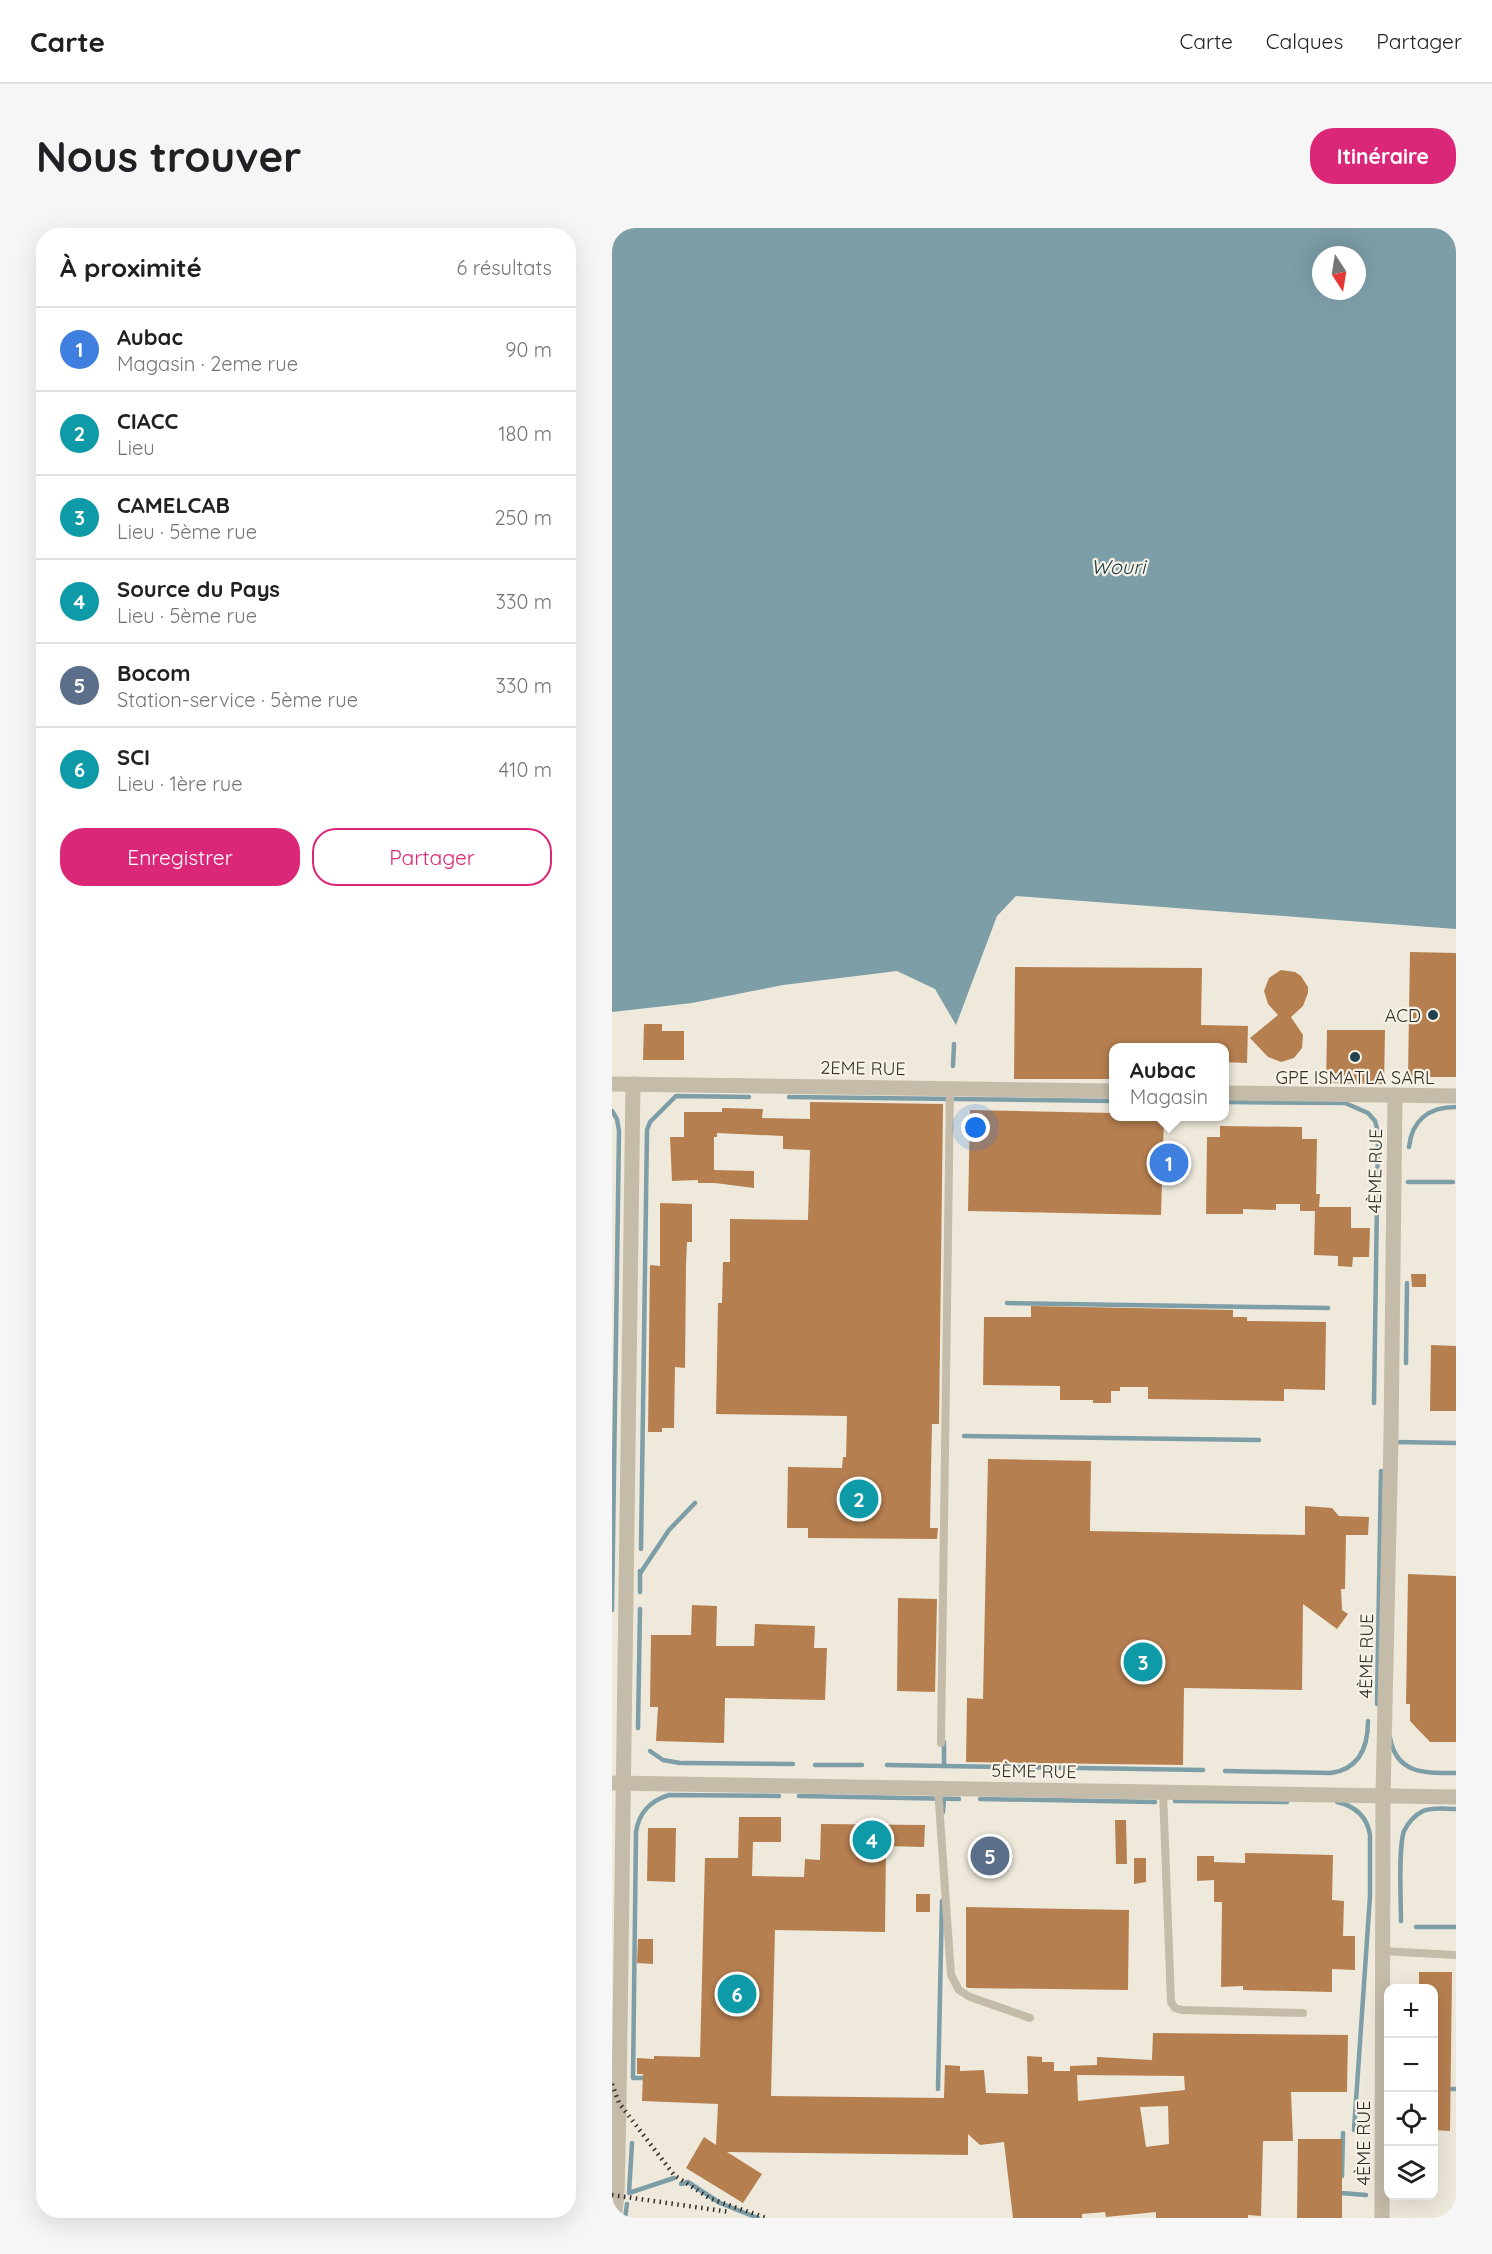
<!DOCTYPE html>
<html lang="fr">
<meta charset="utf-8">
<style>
body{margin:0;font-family:Quicksand,sans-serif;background:#f6f6f6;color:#202124}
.controls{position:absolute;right:18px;bottom:18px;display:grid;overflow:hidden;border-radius:12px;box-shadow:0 6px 24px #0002}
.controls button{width:54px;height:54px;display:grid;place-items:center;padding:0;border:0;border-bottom:2px solid #e0e0e0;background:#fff;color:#202124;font:30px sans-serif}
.compass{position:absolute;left:700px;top:18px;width:54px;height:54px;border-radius:50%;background:#fff;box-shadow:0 6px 24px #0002;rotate:168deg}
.you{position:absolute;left:364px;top:900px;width:21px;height:21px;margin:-15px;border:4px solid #fff;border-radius:50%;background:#1a73e8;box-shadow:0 0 0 9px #1a73e833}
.badge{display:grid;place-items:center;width:39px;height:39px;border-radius:50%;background:#db2777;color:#fff;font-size:20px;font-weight:700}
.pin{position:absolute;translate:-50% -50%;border:3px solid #fff;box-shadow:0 2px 6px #0006}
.popup{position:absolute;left:497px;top:815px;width:120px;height:78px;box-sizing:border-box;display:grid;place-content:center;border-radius:12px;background:#fff;filter:drop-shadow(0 2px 4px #0005);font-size:20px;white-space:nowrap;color:#757577}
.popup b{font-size:22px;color:#202124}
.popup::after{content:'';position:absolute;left:50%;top:100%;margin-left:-12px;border:12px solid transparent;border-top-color:#fff}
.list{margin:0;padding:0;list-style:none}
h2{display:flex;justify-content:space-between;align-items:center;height:78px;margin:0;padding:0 24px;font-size:26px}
h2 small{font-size:20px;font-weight:400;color:#757577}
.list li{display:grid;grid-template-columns:39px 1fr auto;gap:18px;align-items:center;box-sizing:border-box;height:84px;padding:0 24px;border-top:2px solid #e0e0e0}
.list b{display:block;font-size:22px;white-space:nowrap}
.list p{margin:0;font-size:20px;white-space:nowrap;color:#757577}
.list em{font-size:20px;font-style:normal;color:#757577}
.actions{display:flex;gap:12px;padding:18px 24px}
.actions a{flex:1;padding:14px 0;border:2px solid #db2777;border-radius:24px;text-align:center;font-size:21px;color:#db2777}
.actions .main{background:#db2777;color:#fff}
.icon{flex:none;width:33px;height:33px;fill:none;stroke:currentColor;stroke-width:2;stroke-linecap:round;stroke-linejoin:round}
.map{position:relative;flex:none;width:844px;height:1990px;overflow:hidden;border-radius:24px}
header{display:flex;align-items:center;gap:36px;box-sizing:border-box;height:84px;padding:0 30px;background:#fff;border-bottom:2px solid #e0e0e0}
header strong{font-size:28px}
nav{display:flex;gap:33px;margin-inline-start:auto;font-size:21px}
.intro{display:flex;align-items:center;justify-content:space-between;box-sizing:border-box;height:144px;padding:0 36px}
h1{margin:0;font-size:42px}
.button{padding:15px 27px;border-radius:24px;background:#db2777;color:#fff;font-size:21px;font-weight:700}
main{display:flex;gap:36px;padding:0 36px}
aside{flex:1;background:#fff;border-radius:24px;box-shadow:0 6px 24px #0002}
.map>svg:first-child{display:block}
.water{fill:#7d9da7;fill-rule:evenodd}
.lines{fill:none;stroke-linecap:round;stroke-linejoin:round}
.stream{stroke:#7d9da7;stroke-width:4.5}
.building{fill:#b67f50;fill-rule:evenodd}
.service{stroke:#c4bba8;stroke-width:8}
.minor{stroke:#c4bba8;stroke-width:15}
.rail{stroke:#322d27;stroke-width:4.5;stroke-dasharray:1.5 4.5;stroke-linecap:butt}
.poi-dot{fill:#22424e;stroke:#f6f2e6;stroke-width:2}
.labels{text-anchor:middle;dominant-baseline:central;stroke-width:4.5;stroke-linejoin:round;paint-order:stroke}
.poi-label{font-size:18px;fill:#322d27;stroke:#f6f2e6;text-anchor:end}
.street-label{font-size:18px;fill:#322d27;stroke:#f6f2e6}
.water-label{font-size:20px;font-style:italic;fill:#22424e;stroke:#f6f2e6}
</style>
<header>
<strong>Carte</strong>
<nav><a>Carte</a><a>Calques</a><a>Partager</a></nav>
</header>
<div class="intro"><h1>Nous trouver</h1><a class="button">Itinéraire</a></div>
<main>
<aside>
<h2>À proximité<small>6 résultats</small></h2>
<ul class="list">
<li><span class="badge" style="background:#3f7fe0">1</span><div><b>Aubac</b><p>Magasin · 2eme rue</p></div><em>90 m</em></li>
<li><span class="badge" style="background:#0f9aa8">2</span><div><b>CIACC</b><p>Lieu</p></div><em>180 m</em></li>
<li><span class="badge" style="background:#0f9aa8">3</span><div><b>CAMELCAB</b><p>Lieu · 5ème rue</p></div><em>250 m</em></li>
<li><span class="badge" style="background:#0f9aa8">4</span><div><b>Source du Pays</b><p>Lieu · 5ème rue</p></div><em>330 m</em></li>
<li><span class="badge" style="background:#5c6f8a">5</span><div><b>Bocom</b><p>Station-service · 5ème rue</p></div><em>330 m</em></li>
<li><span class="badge" style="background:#0f9aa8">6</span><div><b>SCI</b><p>Lieu · 1ère rue</p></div><em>410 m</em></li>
</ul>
<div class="actions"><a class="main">Enregistrer</a><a>Partager</a></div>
</aside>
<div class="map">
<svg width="844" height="1990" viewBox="0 0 844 1990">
<rect width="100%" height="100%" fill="#eee9db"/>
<!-- water -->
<path class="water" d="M 0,0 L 844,0 L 844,701 L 404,668 L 385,688 L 344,797 L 323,761 L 285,743 L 171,757 L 80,775 L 0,784 ZM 709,27 L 745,27 L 745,63 L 709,63 Z"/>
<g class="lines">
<!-- stream -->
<g class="stream">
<path d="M 341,838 L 342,816"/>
<path d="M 177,869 L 502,873"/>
<path d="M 612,874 L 733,875 L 756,885 L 763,893 L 766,904 L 762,1175"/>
<path d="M 0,883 L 5,891 L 7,903 L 0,1382"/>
<path d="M 797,919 C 800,892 817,879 844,879"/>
<path d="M 796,954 L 841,954"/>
<path d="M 395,1075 L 716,1080"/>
<path d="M 794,1135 L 795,1055"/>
<path d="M 352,1208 L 647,1212"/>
<path d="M 783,1214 L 844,1215"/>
<path d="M 29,1321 L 35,902 L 38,894 L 64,868 L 137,869"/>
<path d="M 29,1344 L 57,1302 L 83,1275"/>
<path d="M 28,1364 L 28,1343"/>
<path d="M 765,1476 L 769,1243"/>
<path d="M 26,1500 L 28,1381"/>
<path d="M 778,1510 C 785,1547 814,1545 844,1545"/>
<path d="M 38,1523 L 51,1532 L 68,1535"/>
<path d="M 71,1535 L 181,1536"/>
<path d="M 203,1537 L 250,1537"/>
<path d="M 275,1537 L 332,1538 L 332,1514"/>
<path d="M 332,1538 L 591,1542"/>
<path d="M 613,1543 L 719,1545 C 747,1541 756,1519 756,1493"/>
<path d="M 187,1568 L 347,1571"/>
<path d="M 368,1571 L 543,1574"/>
<path d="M 563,1573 L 675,1574"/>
<path d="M 725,1574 C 743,1578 755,1588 758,1607 L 758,1668 L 742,1902"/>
<path d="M 331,1584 L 332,1571"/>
<path d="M 789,1693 C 789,1672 786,1620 792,1603 C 796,1595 803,1587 811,1583 C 821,1579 833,1581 844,1581"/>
<path d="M 804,1699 L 844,1699"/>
<path d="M 34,1850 L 21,1850 L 24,1604 C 27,1584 38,1573 57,1567 L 167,1568"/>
<path d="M 326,1861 L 330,1673"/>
<path d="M 840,1861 L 844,1861"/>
<path d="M 20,1915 L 17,1965 L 62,1950"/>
<path d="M 730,1948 L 731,1905"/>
<path d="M 69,1956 L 76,1954 L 108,1975 L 146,1990"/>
<path d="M 729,1965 L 754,1967"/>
<path d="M 13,1990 L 15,1976"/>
</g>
</g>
<!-- building -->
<g class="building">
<path d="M 798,724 L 844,725 L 844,849 L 796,849 Z"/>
<path d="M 403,739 L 590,740 L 589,797 L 636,798 L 635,835 L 612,834 L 612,819 L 501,819 L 501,851 L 402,851 Z"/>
<path d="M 669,742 L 683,744 L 689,748 L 696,759 L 696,765 L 691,778 L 679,789 L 691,807 L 690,820 L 682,830 L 669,834 L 656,829 L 638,810 L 666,787 L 656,776 L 652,763 L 657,750 Z"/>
<path d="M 32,796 L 50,796 L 50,803 L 72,803 L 72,832 L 31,832 Z"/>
<path d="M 715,802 L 773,802 L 772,856 L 714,855 Z"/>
<path d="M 198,874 L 331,876 L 327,1196 L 320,1196 L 319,1243 L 318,1300 L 326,1300 L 325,1311 L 196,1310 L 196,1300 L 175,1300 L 176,1239 L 230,1240 L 231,1229 L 234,1229 L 235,1188 L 104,1186 L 106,1075 L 110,1075 L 111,1034 L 118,1034 L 118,991 L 196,992 L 198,922 L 171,921 L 171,908 L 105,905 L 105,909 L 102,909 L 102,942 L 142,943 L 142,960 L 103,955 L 86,955 L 86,952 L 60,953 L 58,909 L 72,909 L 72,884 L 110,884 L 110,880 L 151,881 L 150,890 L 198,891 Z"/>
<path d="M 358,882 L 501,885 L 501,888 L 552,888 L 549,987 L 356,983 Z"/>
<path d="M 608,898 L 690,899 L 690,911 L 705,911 L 704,966 L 708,966 L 707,979 L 739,979 L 739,1000 L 758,1000 L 757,1029 L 741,1029 L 740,1039 L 726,1038 L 726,1028 L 702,1027 L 703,983 L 688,983 L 688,976 L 664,976 L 664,982 L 631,981 L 631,986 L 594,986 L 595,909 L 608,909 Z"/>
<path d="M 48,975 L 80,976 L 80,1014 L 75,1014 L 74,1037 L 73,1140 L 63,1139 L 62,1200 L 50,1200 L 50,1204 L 36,1204 L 38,1037 L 48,1038 Z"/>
<path d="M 799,1046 L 814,1046 L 814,1059 L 800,1059 Z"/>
<path d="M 419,1078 L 621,1082 L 621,1089 L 635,1089 L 635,1093 L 714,1094 L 713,1162 L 672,1161 L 672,1173 L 536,1171 L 536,1159 L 508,1159 L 508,1163 L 499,1163 L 499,1175 L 481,1175 L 481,1172 L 448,1172 L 448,1158 L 371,1157 L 372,1089 L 419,1089 Z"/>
<path d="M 819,1117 L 844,1118 L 844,1183 L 818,1183 Z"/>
<path d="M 376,1231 L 479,1233 L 478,1303 L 693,1307 L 693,1278 L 720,1280 L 727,1288 L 757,1289 L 756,1307 L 734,1307 L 733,1361 L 729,1361 L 730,1382 L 736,1386 L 725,1401 L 691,1376 L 690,1462 L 572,1460 L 571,1537 L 354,1534 L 355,1470 L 371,1471 Z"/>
<path d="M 796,1346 L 844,1348 L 844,1514 L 818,1514 L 798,1493 L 798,1476 L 794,1476 Z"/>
<path d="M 286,1370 L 325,1371 L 323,1464 L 285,1463 Z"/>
<path d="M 80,1377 L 105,1378 L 104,1418 L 142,1418 L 143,1396 L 203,1398 L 202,1420 L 215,1420 L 213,1472 L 113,1470 L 112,1515 L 44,1513 L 46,1479 L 38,1479 L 39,1407 L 79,1407 Z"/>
<path d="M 127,1589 L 169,1589 L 169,1614 L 141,1614 L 140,1648 L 192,1649 L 193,1631 L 208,1632 L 209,1596 L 313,1597 L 312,1619 L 274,1618 L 273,1704 L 163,1702 L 159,1868 L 332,1870 L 333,1837 L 348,1838 L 348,1843 L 372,1842 L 374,1865 L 416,1866 L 415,1828 L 430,1829 L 430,1834 L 442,1834 L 442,1843 L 458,1843 L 458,1838 L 485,1837 L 485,1829 L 540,1832 L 541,1805 L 736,1807 L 735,1864 L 679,1864 L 681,1913 L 651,1913 L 649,1988 L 636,1987 L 636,1990 L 544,1990 L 544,1984 L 494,1989 L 493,1984 L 470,1986 L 470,1990 L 401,1990 L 392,1914 L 368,1917 L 356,1906 L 356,1927 L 115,1924 L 150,1946 L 131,1975 L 74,1940 L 92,1909 L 104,1917 L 106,1876 L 30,1873 L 31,1846 L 25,1846 L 25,1830 L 42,1831 L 42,1828 L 88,1829 L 93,1630 L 126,1630 ZM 465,1847 L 572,1848 L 573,1862 L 466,1873 ZM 556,1878 L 557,1916 L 534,1919 L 528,1879 Z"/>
<path d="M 503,1592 L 514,1592 L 515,1636 L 504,1636 Z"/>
<path d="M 36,1600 L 64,1600 L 63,1654 L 35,1653 Z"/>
<path d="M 633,1625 L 721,1627 L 720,1672 L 732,1673 L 731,1708 L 743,1708 L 743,1742 L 720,1741 L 720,1764 L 631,1762 L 631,1758 L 609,1759 L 610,1674 L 602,1674 L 602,1652 L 585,1653 L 585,1628 L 602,1628 L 602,1634 L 633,1635 Z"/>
<path d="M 522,1630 L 534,1630 L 534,1654 L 522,1656 Z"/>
<rect x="304" y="1666" width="14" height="18"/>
<path d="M 354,1679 L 517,1682 L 516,1762 L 356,1760 L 354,1759 Z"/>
<path d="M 26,1711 L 41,1711 L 41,1736 L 25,1735 Z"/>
<path d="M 807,1744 L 840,1744 L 838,1903 L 822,1902 L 822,1761 L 807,1761 Z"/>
<path d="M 686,1911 L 730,1911 L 730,1990 L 685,1990 Z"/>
</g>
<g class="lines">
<!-- service -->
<g class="service">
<path d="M 329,1515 L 338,861"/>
<path d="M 326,1561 L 339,1747 L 347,1762 L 358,1769 L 418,1790"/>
<path d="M 551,1564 L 559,1774 L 563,1780 L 570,1782 L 691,1785"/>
<path d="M 770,1723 L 844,1727"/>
</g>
<!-- minor -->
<g class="minor">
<path d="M 0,856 L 502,863"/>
<path d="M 612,865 L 844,868"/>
<path d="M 0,1555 L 844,1569"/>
<path d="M 2,1990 L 5,1968 L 7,1875 L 21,856"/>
<path d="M 770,1990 L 771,1568 L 779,1209 L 783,867"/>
</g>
<!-- rail -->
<g class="rail">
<path d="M 0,1856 L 7,1875 L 62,1947 L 97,1970 L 154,1990"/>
<path d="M 0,1967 L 118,1984"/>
</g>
</g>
<!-- markers -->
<g class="poi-dot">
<circle cx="821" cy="787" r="6"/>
<circle cx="743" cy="829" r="6"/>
</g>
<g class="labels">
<!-- poi labels -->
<g class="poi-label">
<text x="809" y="787">ACD</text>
<text x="743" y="849" text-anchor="middle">GPE ISMATLA SARL</text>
</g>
<!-- street labels -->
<g class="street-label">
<text transform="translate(251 840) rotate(1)">2EME RUE</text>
<text transform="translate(763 943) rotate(-89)">4ÈME RUE</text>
<text transform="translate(754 1428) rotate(-89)">4ÈME RUE</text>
<text transform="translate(422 1543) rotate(1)">5ÈME RUE</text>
<text transform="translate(751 1915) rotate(-90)">4ÈME RUE</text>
</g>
<!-- water labels -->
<g class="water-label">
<text x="506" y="338">Wouri</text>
</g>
</g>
</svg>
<div class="controls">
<button>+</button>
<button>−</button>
<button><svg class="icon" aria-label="locate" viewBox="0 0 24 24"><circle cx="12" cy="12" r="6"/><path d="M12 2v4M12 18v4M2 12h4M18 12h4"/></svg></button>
<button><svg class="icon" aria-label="layers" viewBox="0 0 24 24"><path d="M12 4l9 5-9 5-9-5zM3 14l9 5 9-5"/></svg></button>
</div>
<svg class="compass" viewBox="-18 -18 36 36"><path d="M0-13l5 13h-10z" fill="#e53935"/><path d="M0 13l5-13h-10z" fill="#757577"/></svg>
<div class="you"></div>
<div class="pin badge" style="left:557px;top:935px;background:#3f7fe0">1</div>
<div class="popup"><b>Aubac</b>Magasin</div>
<div class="pin badge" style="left:247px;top:1271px;background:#0f9aa8">2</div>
<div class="pin badge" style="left:531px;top:1434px;background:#0f9aa8">3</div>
<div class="pin badge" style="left:260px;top:1612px;background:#0f9aa8">4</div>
<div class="pin badge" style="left:378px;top:1628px;background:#5c6f8a">5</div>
<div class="pin badge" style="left:125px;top:1766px;background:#0f9aa8">6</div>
</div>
</main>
